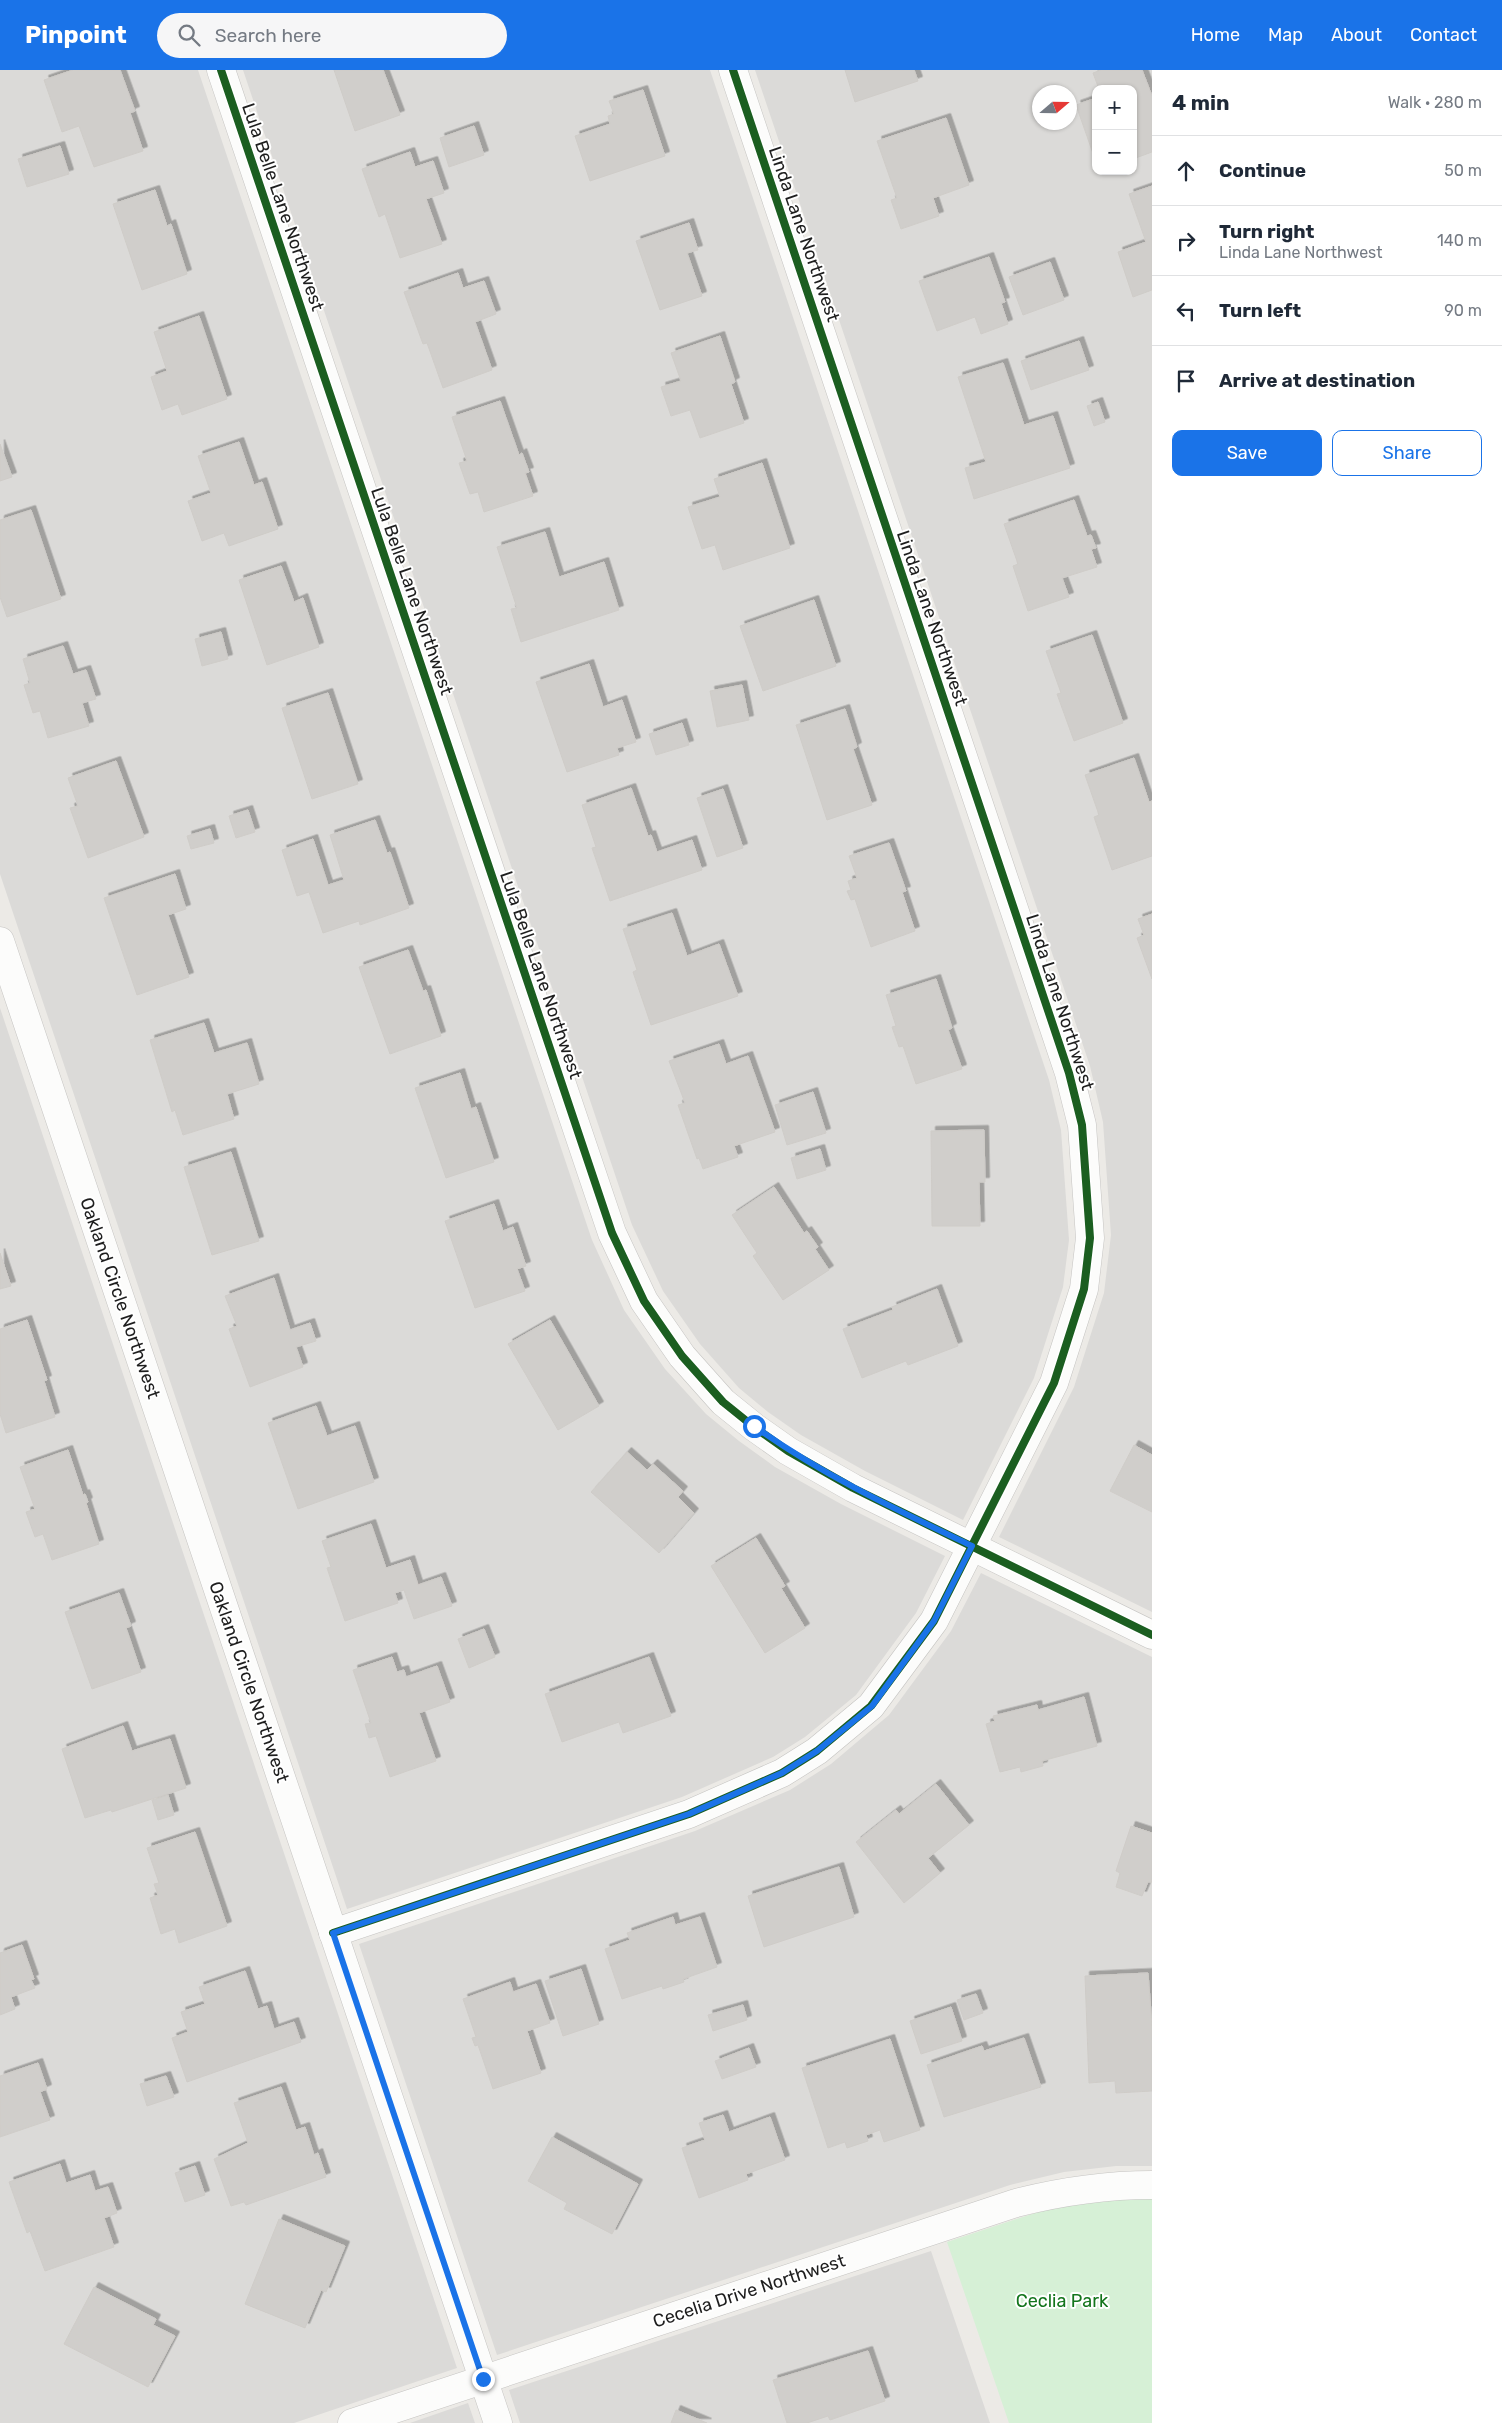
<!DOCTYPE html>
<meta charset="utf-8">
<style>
body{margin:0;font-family:Rubik,sans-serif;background:#f6f6f7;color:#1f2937}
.controls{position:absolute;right:15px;top:15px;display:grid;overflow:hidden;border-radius:10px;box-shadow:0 1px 4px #0004}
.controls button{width:45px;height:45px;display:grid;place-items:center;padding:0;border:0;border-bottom:1px solid #e0e1e3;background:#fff;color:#1f2937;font:25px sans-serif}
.compass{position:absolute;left:1032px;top:15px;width:45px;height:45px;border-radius:50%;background:#fff;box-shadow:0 1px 4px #0004;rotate:70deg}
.stop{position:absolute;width:15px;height:15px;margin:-11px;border:4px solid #1a73e8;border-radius:50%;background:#fff}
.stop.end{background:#1a73e8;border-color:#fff;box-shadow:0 1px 5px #0008}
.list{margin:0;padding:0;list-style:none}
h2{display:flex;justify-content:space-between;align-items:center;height:65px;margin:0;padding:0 20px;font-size:21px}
h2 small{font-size:16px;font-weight:400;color:#747a83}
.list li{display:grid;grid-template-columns:32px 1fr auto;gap:15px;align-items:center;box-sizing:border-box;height:70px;padding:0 20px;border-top:1px solid #e0e1e3}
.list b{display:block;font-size:19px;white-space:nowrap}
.list p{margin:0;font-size:16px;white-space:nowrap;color:#747a83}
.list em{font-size:16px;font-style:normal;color:#747a83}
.actions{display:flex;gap:10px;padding:15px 20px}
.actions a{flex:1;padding:11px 0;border:1px solid #1a73e8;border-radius:10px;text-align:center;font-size:18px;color:#1a73e8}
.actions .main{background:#1a73e8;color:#fff}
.icon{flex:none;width:28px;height:28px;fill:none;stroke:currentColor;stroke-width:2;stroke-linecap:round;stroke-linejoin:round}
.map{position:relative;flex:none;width:1152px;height:2353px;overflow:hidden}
header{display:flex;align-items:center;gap:30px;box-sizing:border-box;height:70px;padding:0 25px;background:#1a73e8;color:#fff}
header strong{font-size:24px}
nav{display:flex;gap:28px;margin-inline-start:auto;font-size:18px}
.search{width:350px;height:45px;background:#f6f6f7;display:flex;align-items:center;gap:12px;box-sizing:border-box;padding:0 18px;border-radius:28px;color:#747a83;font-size:19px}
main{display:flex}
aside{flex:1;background:#fff}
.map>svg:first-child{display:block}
.residential{fill:#dbdad8;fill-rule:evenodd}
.park{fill:#d6f0d6}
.building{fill:#d0cecb;stroke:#cfccc8;filter:url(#shadow)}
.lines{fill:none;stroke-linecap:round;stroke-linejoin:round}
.minor-casing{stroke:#c5c4c2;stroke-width:29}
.minor{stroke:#fcfcfb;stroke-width:28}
.cycleway-casing{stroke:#fff;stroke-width:11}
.cycleway{stroke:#1b5e20;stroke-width:8}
.route{stroke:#1a73e8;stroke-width:6}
.labels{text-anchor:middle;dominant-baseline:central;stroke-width:4;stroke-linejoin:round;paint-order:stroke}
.street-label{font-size:18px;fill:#1e1e1e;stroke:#fff}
.park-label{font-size:18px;fill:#13751c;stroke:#fff}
</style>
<header>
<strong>Pinpoint</strong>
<div class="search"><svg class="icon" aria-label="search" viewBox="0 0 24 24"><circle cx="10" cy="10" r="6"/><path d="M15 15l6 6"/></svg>Search here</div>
<nav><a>Home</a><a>Map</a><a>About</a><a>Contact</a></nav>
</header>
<main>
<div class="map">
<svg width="1152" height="2353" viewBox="0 0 1152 2353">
<defs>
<filter id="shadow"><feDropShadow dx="4.5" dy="-4.5" stdDeviation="0" flood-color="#0004"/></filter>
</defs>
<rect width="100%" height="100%" fill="#eceae6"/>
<!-- residential -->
<g class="residential">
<path d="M 0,0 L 198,0 L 592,1170 L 624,1240 L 665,1299 L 706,1344 L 739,1371 L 775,1397 L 841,1434 L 945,1486 L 916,1543 L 856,1625 L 805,1667 L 773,1687 L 682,1727 L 347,1839 L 0,804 Z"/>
<path d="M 243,0 L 710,0 L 1049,1010 L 1061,1060 L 1069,1170 L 1063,1217 L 1034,1308 L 963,1450 L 865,1401 L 801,1365 L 768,1342 L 739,1318 L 700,1274 L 663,1221 L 632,1155 Z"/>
<path d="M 755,0 L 1152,0 L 1152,1542 L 999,1467 L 1074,1317 L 1104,1223 L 1111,1165 L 1103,1052 L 1090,996 ZM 1096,19 L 1133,19 L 1133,101 L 1096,101 ZM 1040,22 L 1070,22 L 1070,52 L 1040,52 Z"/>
<path d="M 0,938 L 457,2298 L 294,2353 L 0,2353 Z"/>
<path d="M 981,1503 L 1152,1587 L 1152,2096 L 1116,2096 L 1064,2102 L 1010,2115 L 497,2285 L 359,1874 L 695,1761 L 790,1720 L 831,1694 L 889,1645 L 951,1561 Z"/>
<path d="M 931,2181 L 990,2353 L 520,2353 L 509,2320 Z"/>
<path d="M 468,2333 L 475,2353 L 410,2353 Z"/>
</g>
<!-- park -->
<path class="park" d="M 1152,2126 L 1152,2353 L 1009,2353 L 947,2172 L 1041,2141 L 1093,2129 Z"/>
<!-- building -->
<g class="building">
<path d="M 73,0 L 120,0 L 135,41 L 130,43 L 143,81 L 94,97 L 79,56 L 62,62 L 44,10 Z"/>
<path d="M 334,0 L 383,0 L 400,45 L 355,61 Z"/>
<path d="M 845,0 L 914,0 L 918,11 L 855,32 Z"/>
<path d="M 1101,0 L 1142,0 L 1152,26 L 1152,82 L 1133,89 L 1133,19 L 1099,19 L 1093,3 Z"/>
<path d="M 643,20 L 665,86 L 590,111 L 575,66 L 610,54 L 608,46 L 614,44 L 609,31 Z"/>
<path d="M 1096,28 L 1096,92 L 1076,35 Z"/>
<path d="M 946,48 L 969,115 L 933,128 L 939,146 L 901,159 L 891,130 L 897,128 L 877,71 Z"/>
<path d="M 474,56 L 484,85 L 449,97 L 440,68 Z"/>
<path d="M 60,76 L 69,104 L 27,117 L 18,89 Z"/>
<path d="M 410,82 L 415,97 L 433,91 L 444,123 L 426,129 L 442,174 L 400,188 L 385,144 L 379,147 L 362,99 Z"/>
<path d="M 1152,116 L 1152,220 L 1133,227 L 1118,182 L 1146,172 L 1129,124 Z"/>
<path d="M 155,120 L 167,156 L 171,154 L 187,204 L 142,220 L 113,134 Z"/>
<path d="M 689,153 L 698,180 L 687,183 L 702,226 L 660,240 L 636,171 Z"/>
<path d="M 989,187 L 1005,232 L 1001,233 L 1008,254 L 981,264 L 975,247 L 937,261 L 919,211 Z"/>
<path d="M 1050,192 L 1064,230 L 1023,245 L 1009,207 Z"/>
<path d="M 458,203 L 463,218 L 484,211 L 496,244 L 475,252 L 492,300 L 443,318 L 427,273 L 423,274 L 404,222 Z"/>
<path d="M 199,246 L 227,329 L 182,345 L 178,334 L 162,340 L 151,307 L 167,301 L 154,262 Z"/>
<path d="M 720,266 L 735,312 L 731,314 L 744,353 L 700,368 L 690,340 L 671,346 L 661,317 L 681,311 L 671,283 Z"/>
<path d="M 1079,271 L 1089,300 L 1031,320 L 1021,291 Z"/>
<path d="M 1003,293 L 1024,355 L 1053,346 L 1070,398 L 974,429 L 965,398 L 986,392 L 958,307 Z"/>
<path d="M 500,331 L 519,385 L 522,383 L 529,402 L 525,403 L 533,426 L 484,442 L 478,422 L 470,424 L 459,393 L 467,391 L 452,347 Z"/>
<path d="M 1098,332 L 1105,352 L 1094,356 L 1087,336 Z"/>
<path d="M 239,372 L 254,415 L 262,412 L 278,459 L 229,476 L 224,463 L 202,471 L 188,431 L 211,423 L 198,386 Z"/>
<path d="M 0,374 L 12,407 L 0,411 Z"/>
<path d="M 762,393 L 790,478 L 723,500 L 715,475 L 702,479 L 688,437 L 720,427 L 714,409 Z"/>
<path d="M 1074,430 L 1087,466 L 1091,465 L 1096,478 L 1091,479 L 1097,497 L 1062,508 L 1069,527 L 1028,541 L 1013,496 L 1018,494 L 1004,454 Z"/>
<path d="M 31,440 L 61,529 L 7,547 L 0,527 L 0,450 Z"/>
<path d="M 545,462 L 559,507 L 604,492 L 619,540 L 521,572 L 511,539 L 517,538 L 497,477 Z"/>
<path d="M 281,496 L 294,532 L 303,528 L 319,577 L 267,595 L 239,510 Z"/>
<path d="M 814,530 L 836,596 L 763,621 L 740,556 Z"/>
<path d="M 221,562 L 228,589 L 202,596 L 195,569 Z"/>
<path d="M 1092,565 L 1123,653 L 1074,671 L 1057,624 L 1061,623 L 1046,581 Z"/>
<path d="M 63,576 L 73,604 L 86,600 L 96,629 L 82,633 L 89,656 L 48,668 L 40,641 L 33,643 L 24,615 L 30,613 L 23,589 Z"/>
<path d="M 589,594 L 603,637 L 622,630 L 636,672 L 617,678 L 619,685 L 567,702 L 536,612 Z"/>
<path d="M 742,615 L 749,650 L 717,657 L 710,621 Z"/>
<path d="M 328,623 L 358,714 L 312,729 L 282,638 Z"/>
<path d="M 845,639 L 857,677 L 853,679 L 872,735 L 827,750 L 796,655 Z"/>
<path d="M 682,653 L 689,675 L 656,685 L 649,664 Z"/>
<path d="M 1134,688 L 1149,732 L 1152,731 L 1152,786 L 1112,800 L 1094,747 L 1099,745 L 1085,705 Z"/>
<path d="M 116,691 L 144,767 L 88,788 L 70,738 L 78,736 L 68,708 Z"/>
<path d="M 631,718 L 648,766 L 651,765 L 657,782 L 692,770 L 702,800 L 610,831 L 592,778 L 596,777 L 582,735 Z"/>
<path d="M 723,719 L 743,778 L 717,787 L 697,728 Z"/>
<path d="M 248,740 L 255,762 L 236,768 L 229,746 Z"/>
<path d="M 375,750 L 387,783 L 390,782 L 409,838 L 360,855 L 359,851 L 323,863 L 309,822 L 297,826 L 282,780 L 313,769 L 328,815 L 344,810 L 330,765 Z"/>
<path d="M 210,759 L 214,773 L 191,779 L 187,766 Z"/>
<path d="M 889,773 L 906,821 L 902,822 L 915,861 L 871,877 L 855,829 L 851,830 L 847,821 L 851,820 L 848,811 L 857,808 L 849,786 Z"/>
<path d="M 175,804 L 186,839 L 168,845 L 189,907 L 137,925 L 104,828 Z"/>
<path d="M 672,843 L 687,886 L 719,874 L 738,926 L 651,955 L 633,902 L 637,900 L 623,859 Z"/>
<path d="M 1152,844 L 1152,909 L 1137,868 L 1144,865 L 1138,849 Z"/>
<path d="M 408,880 L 423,921 L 426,920 L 441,966 L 390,984 L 359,897 Z"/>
<path d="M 936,909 L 952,958 L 948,960 L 962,999 L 916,1014 L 903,976 L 899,977 L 892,957 L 896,956 L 886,925 Z"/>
<path d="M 204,953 L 214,983 L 247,973 L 259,1014 L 227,1024 L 234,1049 L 183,1065 L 175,1040 L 172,1042 L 150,970 Z"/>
<path d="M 719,974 L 726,994 L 748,986 L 775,1062 L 734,1076 L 738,1087 L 703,1099 L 699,1088 L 697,1089 L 678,1035 L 685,1033 L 669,991 Z"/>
<path d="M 460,1003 L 471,1039 L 476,1037 L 494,1092 L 446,1108 L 415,1018 Z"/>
<path d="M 813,1022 L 826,1063 L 787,1075 L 775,1035 Z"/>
<path d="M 984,1060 L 985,1112 L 979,1112 L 980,1156 L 932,1156 L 931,1061 Z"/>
<path d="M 820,1079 L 826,1100 L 797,1109 L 791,1088 Z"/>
<path d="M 231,1082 L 259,1171 L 212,1185 L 184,1097 Z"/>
<path d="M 774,1117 L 804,1163 L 807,1161 L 818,1177 L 815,1179 L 829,1200 L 783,1230 L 753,1186 L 757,1183 L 732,1145 Z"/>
<path d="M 494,1134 L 503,1161 L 513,1157 L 526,1196 L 517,1199 L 525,1221 L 475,1238 L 445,1151 Z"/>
<path d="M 0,1183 L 11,1216 L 0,1219 Z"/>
<path d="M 274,1208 L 290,1260 L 310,1253 L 316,1271 L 296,1277 L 303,1297 L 250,1317 L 229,1259 L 237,1256 L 225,1226 Z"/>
<path d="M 937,1219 L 958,1276 L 908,1295 L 906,1291 L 862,1308 L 843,1259 L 893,1240 L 892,1237 Z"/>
<path d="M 27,1250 L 47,1310 L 44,1311 L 55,1347 L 6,1363 L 0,1344 L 0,1259 Z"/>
<path d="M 550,1250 L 599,1336 L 558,1360 L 508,1274 Z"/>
<path d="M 316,1336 L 327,1366 L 355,1356 L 374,1412 L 298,1439 L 268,1353 Z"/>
<path d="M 1134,1375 L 1152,1385 L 1152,1442 L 1110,1421 Z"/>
<path d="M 68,1380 L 83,1425 L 85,1424 L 88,1432 L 86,1433 L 99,1474 L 52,1490 L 43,1464 L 35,1467 L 26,1442 L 35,1439 L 20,1397 Z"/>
<path d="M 627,1382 L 647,1400 L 653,1394 L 683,1421 L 678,1427 L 694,1443 L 659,1483 L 591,1422 Z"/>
<path d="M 371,1454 L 386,1498 L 410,1490 L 418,1515 L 441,1507 L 452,1536 L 414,1549 L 404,1520 L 395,1523 L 398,1533 L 345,1551 L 327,1498 L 331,1497 L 322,1471 Z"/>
<path d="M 756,1468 L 785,1516 L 781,1518 L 805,1558 L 765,1583 L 711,1496 Z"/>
<path d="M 119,1523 L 131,1556 L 126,1558 L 141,1602 L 92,1619 L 65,1542 Z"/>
<path d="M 484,1559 L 495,1587 L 469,1598 L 458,1569 Z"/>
<path d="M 392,1587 L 397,1602 L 404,1600 L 406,1607 L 437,1596 L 450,1632 L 419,1643 L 436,1691 L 390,1707 L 376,1666 L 369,1668 L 365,1654 L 371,1653 L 353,1600 Z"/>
<path d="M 649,1587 L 671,1646 L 623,1663 L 619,1652 L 562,1672 L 545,1624 Z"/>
<path d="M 1084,1627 L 1097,1676 L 1042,1691 L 1043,1696 L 1021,1702 L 1020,1697 L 1000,1702 L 986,1654 L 995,1651 L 993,1646 L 1037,1635 L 1038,1640 Z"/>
<path d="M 123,1656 L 132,1681 L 170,1669 L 186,1718 L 112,1742 L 111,1740 L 85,1748 L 62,1679 Z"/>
<path d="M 936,1714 L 969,1755 L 928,1788 L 940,1803 L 904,1833 L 856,1772 L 896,1740 L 899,1744 Z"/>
<path d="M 168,1725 L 174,1745 L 158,1750 L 152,1730 Z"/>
<path d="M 1131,1756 L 1152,1763 L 1152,1812 L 1148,1812 L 1142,1826 L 1116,1817 L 1120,1803 L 1116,1801 Z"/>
<path d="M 195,1762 L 227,1856 L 179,1873 L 175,1859 L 161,1864 L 150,1828 L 158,1825 L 154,1814 L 159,1813 L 147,1778 Z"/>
<path d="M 839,1797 L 854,1847 L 764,1877 L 748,1826 Z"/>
<path d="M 673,1847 L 675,1855 L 700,1847 L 717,1897 L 683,1909 L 684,1912 L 663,1919 L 662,1916 L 622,1929 L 605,1879 L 630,1870 L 627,1863 Z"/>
<path d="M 22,1875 L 34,1909 L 31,1910 L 35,1918 L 11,1927 L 15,1939 L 0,1945 L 0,1883 Z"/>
<path d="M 581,1899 L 599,1954 L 563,1966 L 545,1911 Z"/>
<path d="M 245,1901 L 258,1939 L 267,1936 L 274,1959 L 294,1952 L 301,1972 L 187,2012 L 172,1968 L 188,1962 L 181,1942 L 205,1934 L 199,1917 Z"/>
<path d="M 1148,1903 L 1152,1956 L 1152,2021 L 1116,2023 L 1115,2011 L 1089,2013 L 1085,1906 Z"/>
<path d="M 510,1912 L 513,1922 L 536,1914 L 550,1953 L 527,1961 L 541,2003 L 493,2019 L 478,1975 L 475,1976 L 472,1968 L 476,1967 L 463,1929 Z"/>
<path d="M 976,1924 L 983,1943 L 964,1950 L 957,1930 Z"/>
<path d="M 743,1935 L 747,1950 L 713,1961 L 708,1945 Z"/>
<path d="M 951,1937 L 962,1971 L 921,1984 L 910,1951 Z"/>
<path d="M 1024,1968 L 1041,2017 L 944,2047 L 927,1995 L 982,1976 L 984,1981 Z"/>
<path d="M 890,1969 L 920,2060 L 884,2072 L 880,2060 L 866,2065 L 868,2071 L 847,2078 L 845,2072 L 828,2078 L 802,1998 Z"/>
<path d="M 749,1978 L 756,1997 L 722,2009 L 715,1991 Z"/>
<path d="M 38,1993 L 47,2019 L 40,2022 L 50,2050 L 0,2067 L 0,2006 Z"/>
<path d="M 166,2006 L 174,2027 L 147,2036 L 140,2014 Z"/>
<path d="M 281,2017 L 296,2060 L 305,2057 L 314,2085 L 318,2083 L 326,2107 L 246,2135 L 244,2132 L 231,2136 L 214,2089 L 248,2073 L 234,2033 Z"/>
<path d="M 723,2045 L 729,2062 L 770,2047 L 785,2090 L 746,2104 L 748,2110 L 699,2128 L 682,2078 L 705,2070 L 699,2053 Z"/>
<path d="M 552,2067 L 638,2114 L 612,2164 L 564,2139 L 567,2133 L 528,2111 Z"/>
<path d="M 60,2094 L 66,2113 L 90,2105 L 95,2121 L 108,2117 L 117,2143 L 104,2148 L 114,2177 L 45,2201 L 30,2161 L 27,2163 L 9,2112 Z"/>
<path d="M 195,2096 L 205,2125 L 185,2132 L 175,2103 Z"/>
<path d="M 279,2149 L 345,2176 L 326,2222 L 321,2220 L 305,2258 L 245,2234 Z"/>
<path d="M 94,2217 L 156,2249 L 153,2255 L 175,2266 L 148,2317 L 64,2274 Z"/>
<path d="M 868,2281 L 885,2331 L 830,2350 L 828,2346 L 807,2353 L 787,2353 L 773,2310 Z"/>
<path d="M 676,2340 L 707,2353 L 671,2353 Z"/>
</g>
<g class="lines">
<!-- minor casing -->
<g class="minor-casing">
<g id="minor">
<path d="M 221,0 L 612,1163 L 644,1231 L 682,1286 L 723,1332 L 754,1357 L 788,1381 L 853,1418 L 1152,1565"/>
<path d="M 0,871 L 498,2353"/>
<path d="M 333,1863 L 689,1744 L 782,1703 L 817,1681 L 871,1636 L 934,1551 L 1054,1313 L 1084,1219 L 1090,1168 L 1082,1055 L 1069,1003 L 733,0"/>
<path d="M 352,2353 L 1016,2133 C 1063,2121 1104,2115 1152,2115"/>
</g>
</g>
<!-- minor -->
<use href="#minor" class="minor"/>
<!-- cycleway casing -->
<g class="cycleway-casing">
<g id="cycleway">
<path d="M 221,0 L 612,1163 L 644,1231 L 682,1286 L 723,1332 L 754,1357 L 788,1381 L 853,1418 L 1152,1565"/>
<path d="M 333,1863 L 689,1744 L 782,1703 L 817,1681 L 871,1636 L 934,1551 L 1054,1313 L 1084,1219 L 1090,1168 L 1082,1055 L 1069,1003 L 733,0"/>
</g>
</g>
<!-- cycleway -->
<use href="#cycleway" class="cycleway"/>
</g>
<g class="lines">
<!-- route -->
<path class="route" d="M 483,2309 L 333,1863 L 689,1744 L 782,1703 L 817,1681 L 872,1636 L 934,1551 L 972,1476 C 897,1440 822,1405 754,1356"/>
</g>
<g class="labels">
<!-- street labels -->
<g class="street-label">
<text transform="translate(283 137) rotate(71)">Lula Belle Lane Northwest</text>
<text transform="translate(804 164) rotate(71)">Linda Lane Northwest</text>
<text transform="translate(412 521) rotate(71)">Lula Belle Lane Northwest</text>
<text transform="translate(932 548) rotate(71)">Linda Lane Northwest</text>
<text transform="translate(541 905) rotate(71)">Lula Belle Lane Northwest</text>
<text transform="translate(1060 932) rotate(72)">Linda Lane Northwest</text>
<text transform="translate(120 1228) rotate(71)">Oakland Circle Northwest</text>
<text transform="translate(249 1612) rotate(71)">Oakland Circle Northwest</text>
<text transform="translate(749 2221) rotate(-18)">Cecelia Drive Northwest</text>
</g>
<!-- park labels -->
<g class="park-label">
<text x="1062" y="2231">Ceclia Park</text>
</g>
</g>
</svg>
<div class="controls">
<button>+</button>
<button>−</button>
</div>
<svg class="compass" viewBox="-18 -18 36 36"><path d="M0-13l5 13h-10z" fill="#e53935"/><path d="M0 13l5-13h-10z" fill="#747a83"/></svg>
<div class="stop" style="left:754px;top:1356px"></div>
<div class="stop end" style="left:483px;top:2309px"></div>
</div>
<aside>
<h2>4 min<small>Walk · 280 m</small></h2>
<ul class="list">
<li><svg class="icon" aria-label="ahead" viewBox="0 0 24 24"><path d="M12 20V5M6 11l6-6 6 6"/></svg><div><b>Continue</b></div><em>50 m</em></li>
<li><svg class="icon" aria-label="right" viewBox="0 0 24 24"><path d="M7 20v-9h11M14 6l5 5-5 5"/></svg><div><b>Turn right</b><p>Linda Lane Northwest</p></div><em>140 m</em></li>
<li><svg class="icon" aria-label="left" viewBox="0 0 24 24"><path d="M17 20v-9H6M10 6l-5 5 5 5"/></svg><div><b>Turn left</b></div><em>90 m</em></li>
<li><svg class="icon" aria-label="arrive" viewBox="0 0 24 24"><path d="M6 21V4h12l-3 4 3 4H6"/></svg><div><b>Arrive at destination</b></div></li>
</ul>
<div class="actions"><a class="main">Save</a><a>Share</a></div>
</aside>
</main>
